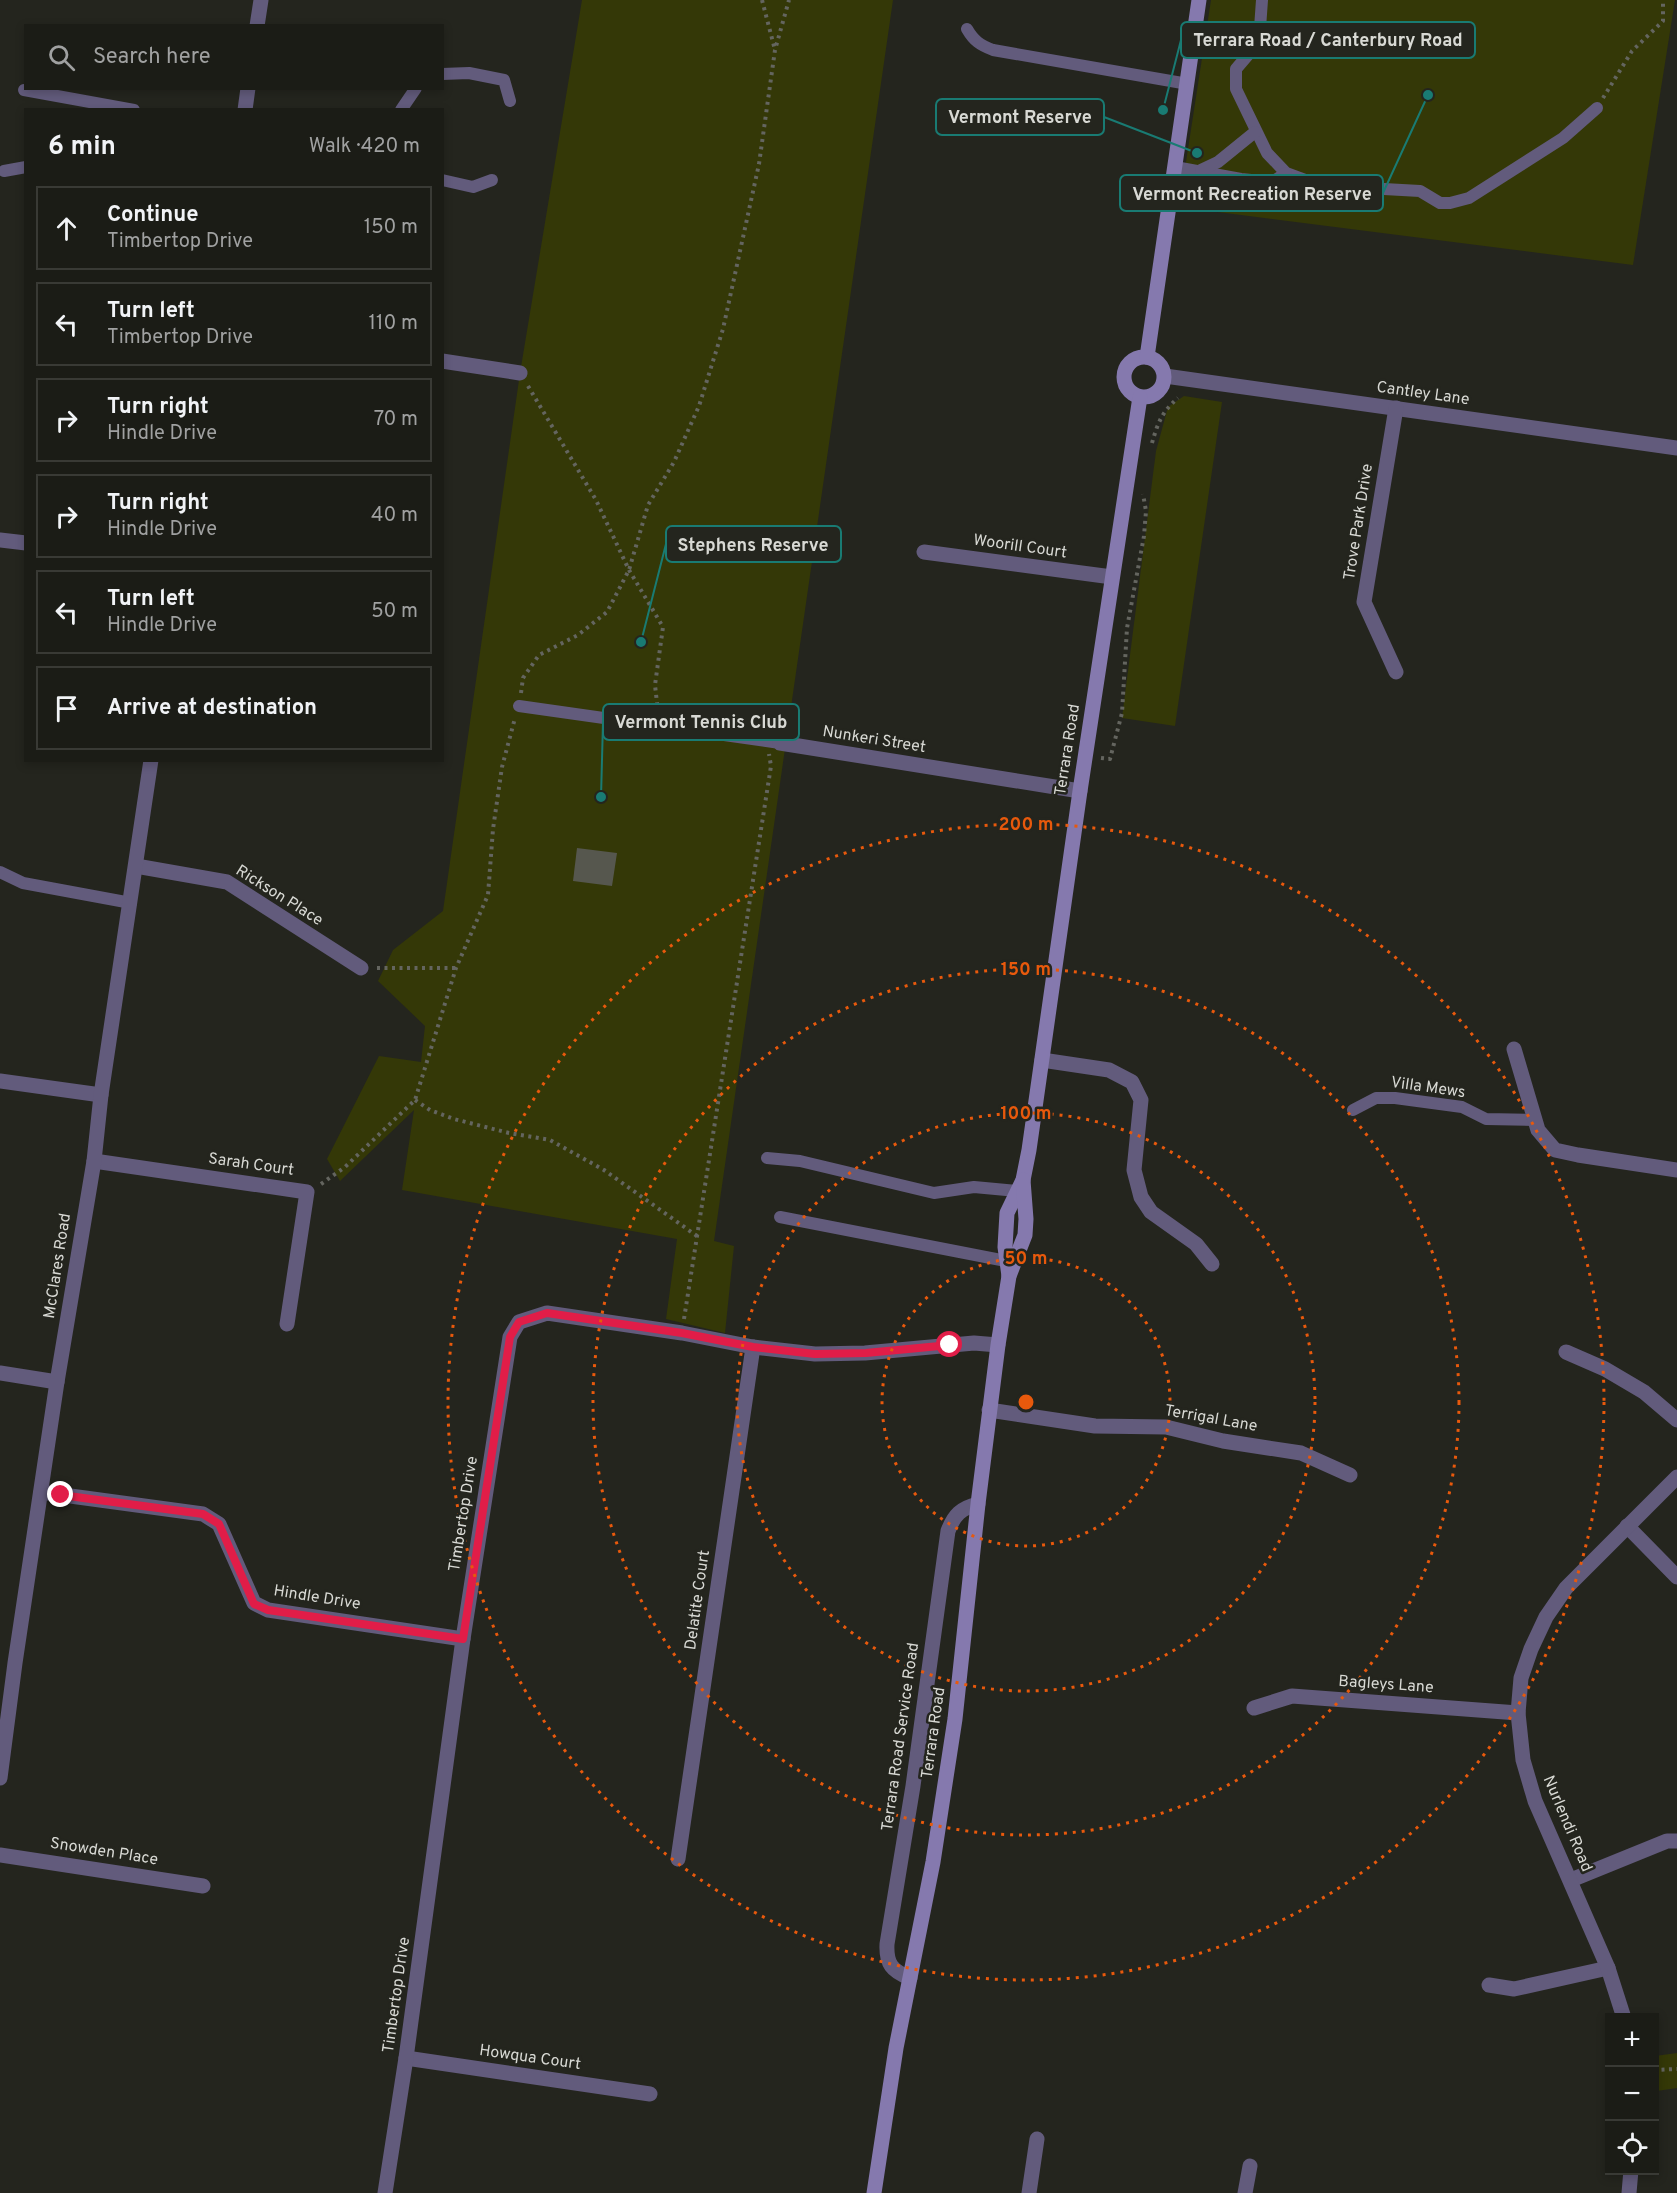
<!DOCTYPE html>
<meta charset="utf-8">
<style>
body{margin:0;font-family:Overpass,sans-serif;background:#282923;color:#f1f3f6}
.controls{position:absolute;right:18px;bottom:18px;display:grid;overflow:hidden;border-radius:0px;box-shadow:0 3px 9px #0003}
.controls button{width:54px;height:54px;display:grid;place-items:center;padding:0;border:0;border-bottom:2px solid #393a35;background:#1b1c16;color:#f1f3f6;font:30px sans-serif}
.stop{position:absolute;width:18px;height:18px;margin:-14px;border:4px solid #e11d48;border-radius:50%;background:#fff}
.stop.end{background:#e11d48;border-color:#fff;box-shadow:0 2px 6px #0008}
.list{margin:0;padding:0;list-style:none}
h2{display:flex;justify-content:space-between;align-items:center;height:78px;margin:0;padding:0 24px;font-size:26px}
h2 small{font-size:20px;font-weight:400;color:#a0a1a1}
.list li{display:grid;grid-template-columns:39px 1fr auto;gap:18px;align-items:center;box-sizing:border-box;height:84px;margin:0 12px 12px;padding:0 12px;border:2px solid #393a35;border-radius:0px}
.list b{display:block;font-size:22px;white-space:nowrap}
.list p{margin:0;font-size:20px;white-space:nowrap;color:#a0a1a1}
.list em{font-size:20px;font-style:normal;color:#a0a1a1}
.icon{flex:none;width:33px;height:33px;fill:none;stroke:currentColor;stroke-width:2;stroke-linecap:round;stroke-linejoin:round}
.map{position:relative;flex:none;width:1677px;height:2193px;overflow:hidden}
.search{position:absolute;background:#1b1c16;box-shadow:0 3px 9px #0003;left:24px;top:24px;width:420px;height:66px;display:flex;align-items:center;gap:15px;box-sizing:border-box;padding:0 21px;border-radius:0px;color:#a0a1a1;font-size:22px}
.panel{position:absolute;background:#1b1c16;box-shadow:0 3px 9px #0003;left:24px;top:108px;width:420px;height:654px;border-radius:0px}
.map>svg:first-child{display:block}
.green{fill:#343807}
.building{fill:#56574e}
.lines{fill:none;stroke-linecap:round;stroke-linejoin:round}
.path{stroke:#64655f;stroke-width:4;stroke-dasharray:3 4.5;stroke-linecap:butt}
.service{stroke:#625b7c;stroke-width:12}
.minor{stroke:#625b7c;stroke-width:15}
.secondary{stroke:#8579ae;stroke-width:15}
.route{stroke:#e11d48;stroke-width:8}
.ring{fill:none;stroke:#e8590c;stroke-width:3;stroke-dasharray:3 6}
.labels{text-anchor:middle;dominant-baseline:central;stroke-width:5;stroke-linejoin:round;paint-order:stroke}
.street-label{font-size:16px;fill:#d8d9d4;stroke:#24251e}
.centre{fill:#e8590c;stroke:#24251e;stroke-width:3}
.ring-label{font-size:18px;text-anchor:middle;font-weight:bold;fill:#e8590c;stroke:#24251e;stroke-width:5;stroke-linejoin:round;paint-order:stroke}
.leader{fill:none;stroke:#197b73;stroke-width:2}
.callout-dot{fill:#197b73;stroke:#24251e;stroke-width:2}
.callout{fill:#24251e;stroke:#197b73;stroke-width:2}
.callout-label{font-size:18px;text-anchor:middle;font-weight:bold;fill:#d8d9d4}
</style>
<div class="map">
<svg width="1677" height="2193" viewBox="0 0 1677 2193">
<rect width="100%" height="100%" fill="#24251e"/>
<!-- green -->
<g class="green">
<path d="M 582,0 L 893,0 L 714,1241 L 734,1246 L 725,1333 L 666,1319 L 677,1239 L 402,1190 L 414,1110 L 340,1181 L 327,1159 L 379,1056 L 421,1062 L 425,1026 L 378,981 L 393,950 L 443,911 L 520,373 Z"/>
<path d="M 1211,0 L 1675,0 L 1633,265 L 1179,207 Z"/>
<path d="M 1184,396 L 1222,402 L 1175,726 L 1122,718 L 1156,451 L 1168,407 Z"/>
<path d="M 1677,2053 L 1677,2088 L 1657,2091 L 1655,2056 Z"/>
</g>
<!-- building -->
<path class="building" d="M 577,848 L 617,853 L 612,886 L 573,881 Z"/>
<g class="lines">
<!-- path -->
<g class="path">
<path d="M 762,0 L 775,50"/>
<path d="M 1603,98 L 1632,51 L 1663,21 L 1663,0"/>
<path d="M 528,386 L 596,500 L 629,570 L 663,627 L 655,685 L 658,712"/>
<path d="M 1152,443 C 1158,422 1162,412 1178,398"/>
<path d="M 521,693 L 523,678 L 539,655 L 578,635 L 607,612 L 629,570 L 648,505 L 674,462 L 699,406 L 723,329 L 759,164 L 775,50 L 789,0"/>
<path d="M 1101,758 L 1110,759 L 1122,713 L 1127,628 L 1144,536 L 1146,511 L 1143,494"/>
<path d="M 377,968 L 456,968"/>
<path d="M 415,1100 L 430,1110 L 454,1119 L 509,1133 L 550,1140 L 604,1170 L 697,1236"/>
<path d="M 321,1184 L 345,1167 L 415,1100 L 456,968 L 488,895 L 493,829 L 502,767 L 515,718"/>
<path d="M 684,1319 L 771,766 L 769,754"/>
<path d="M 1654,2070 L 1677,2069"/>
</g>
<!-- service -->
<g class="service">
<path d="M 1262,0 L 1259,42 L 1236,69 L 1236,89 L 1267,153 L 1286,173 L 1305,180 L 1330,186 L 1420,191 L 1440,203 L 1450,203 L 1469,198 L 1563,138 L 1597,108"/>
<path d="M 967,29 C 974,41 980,45 993,50 L 1188,84"/>
<path d="M 442,74 L 469,73 L 504,80 L 510,101"/>
<path d="M 24,90 L 134,110"/>
<path d="M 401,110 L 416,88"/>
<path d="M 1175,167 L 1241,179 L 1272,182 L 1286,173"/>
<path d="M 1201,170 L 1218,162 L 1255,132"/>
<path d="M 4,171 L 26,167"/>
<path d="M 442,180 L 473,187 L 492,180"/>
<path d="M 519,706 L 780,743"/>
<path d="M 0,872 L 23,883 L 131,903"/>
<path d="M 1353,1110 L 1376,1098 L 1395,1098 L 1462,1107 L 1486,1119 L 1536,1120"/>
<path d="M 767,1158 L 800,1161 L 934,1193 L 974,1187 L 1017,1191"/>
<path d="M 780,1217 L 1006,1261"/>
</g>
<!-- minor -->
<g class="minor">
<path d="M 257,26 L 261,0"/>
<path d="M 245,110 L 248,88"/>
<path d="M 442,361 L 520,373"/>
<path d="M 1165,376 L 1677,448"/>
<path d="M 0,540 L 26,543"/>
<path d="M 924,552 L 1112,577"/>
<path d="M 1396,672 L 1364,602 L 1396,408"/>
<path d="M 780,743 L 1080,791"/>
<path d="M 136,866 L 227,882 L 361,968"/>
<path d="M 1514,1049 L 1538,1130 L 1555,1150 L 1578,1155 L 1677,1170"/>
<path d="M 1042,1060 L 1109,1070 L 1132,1082 L 1141,1100 L 1134,1170 L 1141,1197 L 1151,1212 L 1196,1244 L 1212,1264"/>
<path d="M 0,1081 L 101,1095"/>
<path d="M 94,1161 L 307,1192 L 287,1324"/>
<path d="M 1566,1352 L 1605,1369 L 1644,1392 L 1677,1420"/>
<path d="M 0,1373 L 57,1382"/>
<path d="M 989,1410 L 1095,1426 L 1166,1427 L 1223,1441 L 1301,1453 L 1350,1475"/>
<path d="M 41,1492 L 203,1514 L 219,1524 L 254,1603 L 268,1610 L 463,1639"/>
<path d="M 1627,1526 L 1677,1577"/>
<path d="M 1254,1708 L 1292,1696 L 1518,1713"/>
<path d="M 0,1778 L 15,1663 L 57,1382 L 94,1161 L 101,1095 L 151,760"/>
<path d="M 0,1855 L 203,1886"/>
<path d="M 678,1859 L 753,1347"/>
<path d="M 1571,1880 L 1667,1841 L 1677,1841"/>
<path d="M 910,1978 C 892,1971 886,1964 887,1944 L 913,1786 L 948,1531 C 954,1515 961,1508 978,1504"/>
<path d="M 1489,1985 L 1514,1989 L 1608,1968"/>
<path d="M 1624,2018 L 1608,1968 L 1535,1801 L 1523,1760 L 1518,1713 L 1521,1678 L 1531,1649 L 1546,1617 L 1566,1588 L 1677,1477"/>
<path d="M 406,2058 L 650,2094"/>
<path d="M 385,2193 L 406,2058 L 463,1639 L 510,1337 L 519,1322 L 547,1313 L 682,1333 L 753,1347 L 815,1354 L 865,1353 L 974,1343 L 998,1345"/>
<path d="M 1029,2193 L 1037,2139"/>
<path d="M 1245,2193 L 1250,2166"/>
<path d="M 1629,2193 L 1631,2170"/>
</g>
<!-- secondary -->
<g class="secondary">
<circle cx="1144" cy="377" r="20"/>
<path d="M 1147,357 L 1199,0"/>
<path d="M 1009,1276 L 1005,1247 L 1007,1213 L 1023,1180 L 1029,1150 L 1080,791 L 1140,397"/>
<path d="M 874,2193 L 896,2048 L 933,1862 L 955,1719 L 978,1504 L 998,1345 L 1009,1276 L 1025,1235 L 1026,1219 L 1023,1180"/>
</g>
</g>
<g class="lines">
<!-- route -->
<path class="route" d="M 61,1495 L 203,1514 L 219,1524 L 254,1604 L 268,1610 L 463,1639 L 510,1337 L 519,1322 L 547,1313 L 682,1333 L 753,1347 L 815,1354 L 866,1353 L 950,1345"/>
</g>
<!-- distance rings -->
<g class="ring">
<circle cx="1026" cy="1402" r="144"/>
<circle cx="1026" cy="1402" r="289"/>
<circle cx="1026" cy="1402" r="433"/>
<circle cx="1026" cy="1402" r="578"/>
</g>
<g class="labels">
<!-- street labels -->
<g class="street-label">
<text transform="translate(1423 394) rotate(8)">Cantley Lane</text>
<text transform="translate(1359 522) rotate(-81)">Trove Park Drive</text>
<text transform="translate(1020 547) rotate(8)">Woorill Court</text>
<text transform="translate(874 740) rotate(9)">Nunkeri Street</text>
<text transform="translate(1068 750) rotate(-81)">Terrara Road</text>
<text transform="translate(279 896) rotate(32)">Rickson Place</text>
<text transform="translate(1428 1088) rotate(8)">Villa Mews</text>
<text transform="translate(251 1165) rotate(8)">Sarah Court</text>
<text transform="translate(58 1266) rotate(-81)">McClares Road</text>
<text transform="translate(1211 1419) rotate(10)">Terrigal Lane</text>
<text transform="translate(464 1514) rotate(-81)">Timbertop Drive</text>
<text transform="translate(317 1598) rotate(9)">Hindle Drive</text>
<text transform="translate(698 1600) rotate(-82)">Delatite Court</text>
<text transform="translate(1386 1685) rotate(4)">Bagleys Lane</text>
<text transform="translate(934 1733) rotate(-82)">Terrara Road</text>
<text transform="translate(901 1737) rotate(-82)">Terrara Road Service Road</text>
<text transform="translate(1567 1824) rotate(67)">Nurlendi Road</text>
<text transform="translate(104 1852) rotate(9)">Snowden Place</text>
<text transform="translate(397 1995) rotate(-82)">Timbertop Drive</text>
<text transform="translate(530 2058) rotate(8)">Howqua Court</text>
</g>
</g>
<circle cx="1026" cy="1402" r="9" class="centre"/>
<g class="ring-label">
<text x="1026" y="830">200 m</text>
<text x="1026" y="975">150 m</text>
<text x="1026" y="1119">100 m</text>
<text x="1026" y="1264">50 m</text>
</g>
<!-- callouts -->
<path class="leader" d="M1163 110L1181 40M1197 153L1104 117M1428 95L1383 193M641 642L666 544M601 797L603 722"/>
<g class="callout-dot">
<circle cx="1163" cy="110" r="6"/>
<circle cx="1197" cy="153" r="6"/>
<circle cx="1428" cy="95" r="6"/>
<circle cx="641" cy="642" r="6"/>
<circle cx="601" cy="797" r="6"/>
</g>
<g class="callout">
<rect x="1181" y="22" width="294" height="36" rx="6"/>
<rect x="936" y="99" width="168" height="36" rx="6"/>
<rect x="1120" y="175" width="263" height="36" rx="6"/>
<rect x="666" y="526" width="175" height="36" rx="6"/>
<rect x="603" y="704" width="196" height="36" rx="6"/>
</g>
<g class="callout-label">
<text x="1328" y="46">Terrara Road / Canterbury Road</text>
<text x="1020" y="123">Vermont Reserve</text>
<text x="1252" y="200">Vermont Recreation Reserve</text>
<text x="753" y="551">Stephens Reserve</text>
<text x="701" y="728">Vermont Tennis Club</text>
</g>
</svg>
<div class="controls">
<button>+</button>
<button>−</button>
<button><svg class="icon" aria-label="locate" viewBox="0 0 24 24"><circle cx="12" cy="12" r="6"/><path d="M12 2v4M12 18v4M2 12h4M18 12h4"/></svg></button>
</div>
<div class="stop" style="left:950px;top:1345px"></div>
<div class="stop end" style="left:61px;top:1495px"></div>
<div class="search"><svg class="icon" aria-label="search" viewBox="0 0 24 24"><circle cx="10" cy="10" r="6"/><path d="M15 15l6 6"/></svg>Search here</div>
<section class="panel">
<h2>6 min<small>Walk · 420 m</small></h2>
<ul class="list">
<li><svg class="icon" aria-label="ahead" viewBox="0 0 24 24"><path d="M12 20V5M6 11l6-6 6 6"/></svg><div><b>Continue</b><p>Timbertop Drive</p></div><em>150 m</em></li>
<li><svg class="icon" aria-label="left" viewBox="0 0 24 24"><path d="M17 20v-9H6M10 6l-5 5 5 5"/></svg><div><b>Turn left</b><p>Timbertop Drive</p></div><em>110 m</em></li>
<li><svg class="icon" aria-label="right" viewBox="0 0 24 24"><path d="M7 20v-9h11M14 6l5 5-5 5"/></svg><div><b>Turn right</b><p>Hindle Drive</p></div><em>70 m</em></li>
<li><svg class="icon" aria-label="right" viewBox="0 0 24 24"><path d="M7 20v-9h11M14 6l5 5-5 5"/></svg><div><b>Turn right</b><p>Hindle Drive</p></div><em>40 m</em></li>
<li><svg class="icon" aria-label="left" viewBox="0 0 24 24"><path d="M17 20v-9H6M10 6l-5 5 5 5"/></svg><div><b>Turn left</b><p>Hindle Drive</p></div><em>50 m</em></li>
<li><svg class="icon" aria-label="arrive" viewBox="0 0 24 24"><path d="M6 21V4h12l-3 4 3 4H6"/></svg><div><b>Arrive at destination</b></div></li>
</ul>
</section>
</div>
